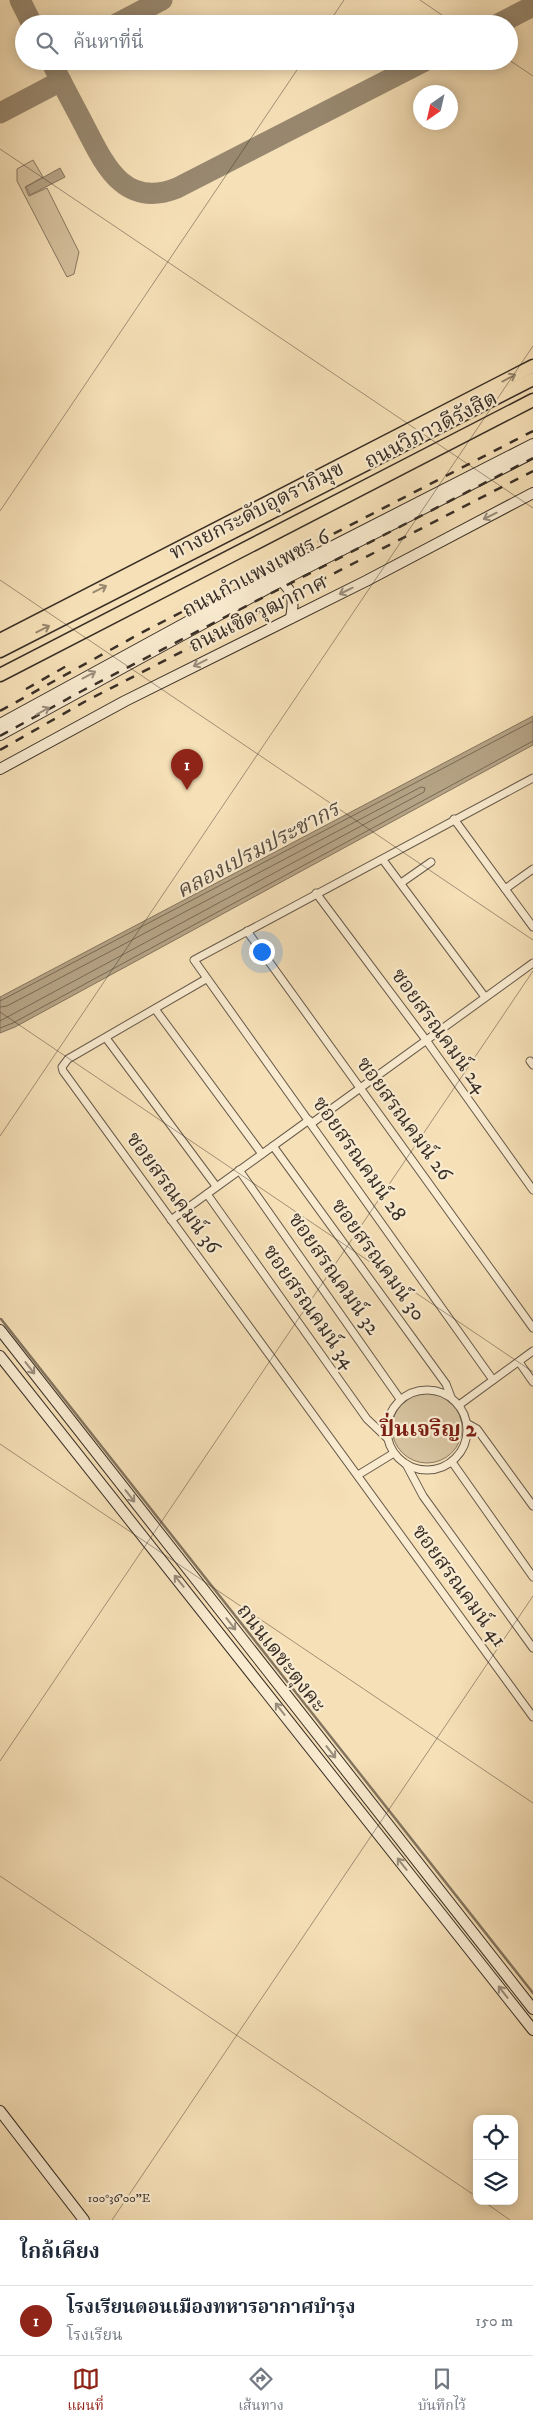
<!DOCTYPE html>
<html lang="th">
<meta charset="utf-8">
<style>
body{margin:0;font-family:"IM FELL DW Pica","Noto Serif Thai",serif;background:#f6f6f7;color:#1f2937}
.controls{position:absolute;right:15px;bottom:15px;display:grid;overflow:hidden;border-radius:10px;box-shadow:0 2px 12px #0003}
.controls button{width:45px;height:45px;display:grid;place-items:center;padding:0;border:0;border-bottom:1px solid #e0e1e3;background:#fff;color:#1f2937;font:25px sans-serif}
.compass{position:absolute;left:413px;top:85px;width:45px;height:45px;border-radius:50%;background:#fff;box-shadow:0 2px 12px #0003;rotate:214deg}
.you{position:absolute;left:261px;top:951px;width:18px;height:18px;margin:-12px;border:4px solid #fff;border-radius:50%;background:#1a73e8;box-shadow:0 0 0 8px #1a73e833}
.badge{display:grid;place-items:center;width:32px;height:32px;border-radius:50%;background:#8f2418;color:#fff;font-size:16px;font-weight:700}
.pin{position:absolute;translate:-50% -41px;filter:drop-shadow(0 1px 2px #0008)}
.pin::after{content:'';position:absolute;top:26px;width:18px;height:15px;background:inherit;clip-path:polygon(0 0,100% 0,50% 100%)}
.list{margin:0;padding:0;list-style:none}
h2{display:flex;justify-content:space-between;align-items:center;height:65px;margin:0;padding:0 20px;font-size:21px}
h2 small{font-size:16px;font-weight:400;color:#747a83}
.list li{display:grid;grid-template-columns:32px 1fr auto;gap:15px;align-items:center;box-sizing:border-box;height:70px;padding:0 20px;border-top:1px solid #e0e1e3}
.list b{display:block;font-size:19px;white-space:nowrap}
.list p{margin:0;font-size:16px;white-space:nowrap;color:#747a83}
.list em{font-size:16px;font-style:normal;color:#747a83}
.icon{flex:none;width:28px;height:28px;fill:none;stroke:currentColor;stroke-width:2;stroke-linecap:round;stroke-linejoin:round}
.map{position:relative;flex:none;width:533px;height:2220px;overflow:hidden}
.search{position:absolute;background:#fff;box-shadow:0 2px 12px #0003;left:15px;right:15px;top:15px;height:55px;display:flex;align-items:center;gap:12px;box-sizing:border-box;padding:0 18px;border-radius:28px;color:#747a83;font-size:19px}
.sheet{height:135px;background:#fff}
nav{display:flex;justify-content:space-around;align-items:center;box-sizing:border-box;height:70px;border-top:1px solid #e0e1e3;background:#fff;font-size:14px;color:#747a83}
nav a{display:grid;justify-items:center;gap:2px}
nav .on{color:#8f2418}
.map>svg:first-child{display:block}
.green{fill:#d6c29f;stroke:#887863}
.water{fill:#b6a486;stroke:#847560}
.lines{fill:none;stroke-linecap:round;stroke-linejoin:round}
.shore{stroke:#786a56;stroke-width:1}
.stream{stroke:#847560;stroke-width:2.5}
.taxiway{stroke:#98886f;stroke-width:21}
.street-casing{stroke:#685b4b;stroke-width:9}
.secondary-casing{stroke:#392f27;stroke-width:12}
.highway-casing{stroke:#392f27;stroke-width:15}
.street{stroke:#f9ebd0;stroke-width:7}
.secondary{stroke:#f9ebd0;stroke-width:10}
.highway{stroke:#f6e0b7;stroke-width:12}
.rail{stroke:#392f27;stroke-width:2.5;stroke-dasharray:9 9;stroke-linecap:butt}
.oneway{stroke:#98886f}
.oneway2{stroke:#998d7c}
.ticks{fill:none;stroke:#392f27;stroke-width:1;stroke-opacity:0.45}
.labels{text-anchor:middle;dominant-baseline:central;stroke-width:4.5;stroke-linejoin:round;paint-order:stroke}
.street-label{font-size:21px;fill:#392f27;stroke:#f9ebd0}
.water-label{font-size:22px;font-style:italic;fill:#584c3f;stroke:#f9ebd0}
.neighbourhood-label{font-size:22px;font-weight:bold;fill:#7a1f14;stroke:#f9ebd0}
.ticks-label{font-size:12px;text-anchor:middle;fill:#392f27;stroke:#f9ebd0;stroke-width:4.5;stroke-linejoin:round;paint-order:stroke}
</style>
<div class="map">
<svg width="533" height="2220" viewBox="0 0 533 2220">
<rect width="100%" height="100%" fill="#f6e0b7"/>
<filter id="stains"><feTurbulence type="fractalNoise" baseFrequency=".004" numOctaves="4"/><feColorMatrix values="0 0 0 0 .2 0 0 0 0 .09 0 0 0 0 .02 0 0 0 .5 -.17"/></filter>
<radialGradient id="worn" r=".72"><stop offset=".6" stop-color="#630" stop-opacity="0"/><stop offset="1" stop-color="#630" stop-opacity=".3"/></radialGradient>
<!-- green -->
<g class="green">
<path d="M 33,160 L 43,177 L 25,187 L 29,196 L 47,188 L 79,252 L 74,274 L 67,277 L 17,181 L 17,169 Z"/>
<circle cx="427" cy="1428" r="35"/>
</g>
<!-- water -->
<g class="water">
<path d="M 60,168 L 65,177 L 30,195 L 26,187 Z"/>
<path d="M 533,716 L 533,745 L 15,1027 L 0,1033 L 0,997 Z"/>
</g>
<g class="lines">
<!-- shore -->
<g class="shore">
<path d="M 0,1001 L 533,721"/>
<path d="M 0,1007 L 7,1006 L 421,787 L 425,788 L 424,792 L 0,1021"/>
<path d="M 0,1028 L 13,1023 L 533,741"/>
</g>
<!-- stream -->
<path class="stream" d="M 1,1319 L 533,1993"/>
<!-- taxiway -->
<g class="taxiway">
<path d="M 20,0 L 32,24"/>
<path d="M 116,24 L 162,0"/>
<path d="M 498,24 L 533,6"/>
<path d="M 51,61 C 61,82 72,102 83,123 C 103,161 122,210 177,188 L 425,61"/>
<path d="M 0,113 L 61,81"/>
</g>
<!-- street casing -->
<g class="street-casing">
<g id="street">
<path d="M 454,819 L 533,927"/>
<path d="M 383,860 L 485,997"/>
<path d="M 401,883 L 431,862"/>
<path d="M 505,889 L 533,869"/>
<path d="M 316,893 L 426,1040 L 533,1190"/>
<path d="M 247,931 L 533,1328"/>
<path d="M 206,979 L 68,1059 L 62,1067 L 63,1071 L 533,1717"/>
<path d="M 155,1009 L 262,1154"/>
<path d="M 106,1038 L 216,1186"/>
<path d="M 530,1061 L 533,1065"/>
<path d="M 312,1123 L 533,963"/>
<path d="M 273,1146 L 446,1384 L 451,1397"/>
<path d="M 239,1170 L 400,1399"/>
<path d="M 207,1194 L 367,1419 L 387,1438"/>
<path d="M 171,1220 L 309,1120"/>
<path d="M 519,1362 L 533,1382"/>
<path d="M 493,1380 L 194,960 L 533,778"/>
<circle cx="427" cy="1430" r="40"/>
<path d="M 459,1405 L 533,1351"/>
<path d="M 468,1424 L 477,1429 L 533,1506"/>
<path d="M 452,1462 L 533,1577"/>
<path d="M 406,1464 L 423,1496 L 533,1648"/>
<path d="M 358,1475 L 394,1453"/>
</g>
</g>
<!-- secondary casing -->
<g class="secondary-casing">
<g id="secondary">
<path d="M 281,581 C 294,592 294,602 291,618"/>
<path d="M 0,724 L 233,597 L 533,444"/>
<path d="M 0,735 L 281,581 L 533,453"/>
<path d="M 0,769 L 125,701 L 366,581 L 533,493"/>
<path d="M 0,1330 L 533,2009"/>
<path d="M 0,1356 L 533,2030"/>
<path d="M 0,2111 L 84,2220"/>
</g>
</g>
<!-- highway casing -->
<g class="highway-casing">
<g id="highway">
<path d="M 0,640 L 533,366"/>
<path d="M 0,651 L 533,379"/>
<path d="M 0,675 L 533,400"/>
</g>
</g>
<!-- street -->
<use href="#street" class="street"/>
<!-- secondary -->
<use href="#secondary" class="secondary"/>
<!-- highway -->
<use href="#highway" class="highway"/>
<!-- rail -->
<g class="rail">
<path d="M 26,689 L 70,664"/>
<path d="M 0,711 L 141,633 L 533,431"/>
<path d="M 0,736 L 80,692 L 533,458"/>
<path d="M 0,750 L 86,701 L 533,471"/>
</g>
</g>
<!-- one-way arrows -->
<defs><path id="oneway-shaft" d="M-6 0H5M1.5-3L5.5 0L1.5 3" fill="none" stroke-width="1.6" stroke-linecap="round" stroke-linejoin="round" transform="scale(1.25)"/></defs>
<g class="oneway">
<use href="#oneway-shaft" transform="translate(509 378) rotate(-28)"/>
<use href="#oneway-shaft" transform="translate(100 589) rotate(-27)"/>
<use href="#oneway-shaft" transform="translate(43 629) rotate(-27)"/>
</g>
<g class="oneway2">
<use href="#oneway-shaft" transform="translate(490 516) rotate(154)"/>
<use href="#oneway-shaft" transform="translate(346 591) rotate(154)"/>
<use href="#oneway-shaft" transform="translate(200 663) rotate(153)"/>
<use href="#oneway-shaft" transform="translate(89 675) rotate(-28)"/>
<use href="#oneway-shaft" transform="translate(43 711) rotate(-29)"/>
<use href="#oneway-shaft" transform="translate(30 1368) rotate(52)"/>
<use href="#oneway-shaft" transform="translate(130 1496) rotate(52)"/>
<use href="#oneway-shaft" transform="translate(179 1581) rotate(-129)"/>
<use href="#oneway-shaft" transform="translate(231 1624) rotate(52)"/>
<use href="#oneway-shaft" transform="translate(280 1709) rotate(-128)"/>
<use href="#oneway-shaft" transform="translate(331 1752) rotate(52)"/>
<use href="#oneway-shaft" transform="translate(402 1864) rotate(-128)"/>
<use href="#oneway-shaft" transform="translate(503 1992) rotate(-128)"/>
</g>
<!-- ticks -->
<path class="ticks" d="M 420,0 L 455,24M 328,24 L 344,0M 509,60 L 533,76M 0,149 L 533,508M 0,511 L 303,61M 0,580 L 533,940M 0,1012 L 533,1372M 0,1136 L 533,346M 0,1444 L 533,1803M 0,1761 L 533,971M 0,1876 L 477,2197M 483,2201 L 510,2220M 112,2220 L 533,1596"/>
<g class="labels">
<!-- street labels -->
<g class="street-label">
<text transform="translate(431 430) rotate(-27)">ถนนวิภาวดีรังสิต</text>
<text transform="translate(257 511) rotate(-27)">ทางยกระดับอุตราภิมุข</text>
<text transform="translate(256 574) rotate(-28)">ถนนกำแพงเพชร 6</text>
<text transform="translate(258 614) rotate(-26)">ถนนเชิดวุฒากาศ</text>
<text transform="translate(439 1031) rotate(54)">ซอยสรณคมน์ 24</text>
<text transform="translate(404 1119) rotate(54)">ซอยสรณคมน์ 26</text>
<text transform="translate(359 1159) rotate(55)">ซอยสรณคมน์ 28</text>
<text transform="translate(173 1193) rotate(54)">ซอยสรณคมน์ 36</text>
<text transform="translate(378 1260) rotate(54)">ซอยสรณคมน์ 30</text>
<text transform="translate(334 1274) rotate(55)">ซอยสรณคมน์ 32</text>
<text transform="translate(309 1307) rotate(55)">ซอยสรณคมน์ 34</text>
<text transform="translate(459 1586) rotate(54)">ซอยสรณคมน์ 41</text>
<text transform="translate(281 1658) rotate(52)">ถนนเดชะตุงคะ</text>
</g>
<!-- water labels -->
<g class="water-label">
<text transform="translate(258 850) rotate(-28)">คลองเปรมประชากร</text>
</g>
<!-- neighbourhood labels -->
<g class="neighbourhood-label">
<text x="428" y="1429">ปิ่นเจริญ 2</text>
</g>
</g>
<g class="ticks-label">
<text x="119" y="2202">100°36'00"E</text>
</g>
<rect width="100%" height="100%" filter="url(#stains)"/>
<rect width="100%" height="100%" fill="url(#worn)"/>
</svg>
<div class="controls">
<button><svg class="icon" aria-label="locate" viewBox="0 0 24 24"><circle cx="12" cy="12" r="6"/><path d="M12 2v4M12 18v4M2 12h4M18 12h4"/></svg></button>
<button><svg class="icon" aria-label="layers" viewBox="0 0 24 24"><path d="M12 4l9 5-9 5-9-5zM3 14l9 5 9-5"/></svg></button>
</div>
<svg class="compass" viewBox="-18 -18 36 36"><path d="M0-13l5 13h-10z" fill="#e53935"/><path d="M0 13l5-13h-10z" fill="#747a83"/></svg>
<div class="you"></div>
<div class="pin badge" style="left:187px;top:790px">1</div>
<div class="search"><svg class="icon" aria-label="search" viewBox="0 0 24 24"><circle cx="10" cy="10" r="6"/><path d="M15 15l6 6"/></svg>ค้นหาที่นี่</div>
</div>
<section class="sheet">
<h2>ใกล้เคียง<small></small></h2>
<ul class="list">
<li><span class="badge">1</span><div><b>โรงเรียนดอนเมืองทหารอากาศบำรุง</b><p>โรงเรียน</p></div><em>150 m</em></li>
</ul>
</section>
<nav>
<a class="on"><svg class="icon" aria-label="map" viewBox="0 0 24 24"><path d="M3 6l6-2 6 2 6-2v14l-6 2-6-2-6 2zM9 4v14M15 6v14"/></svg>แผนที่</a>
<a><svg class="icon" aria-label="directions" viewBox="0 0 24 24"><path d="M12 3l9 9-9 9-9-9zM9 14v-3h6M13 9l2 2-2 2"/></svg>เส้นทาง</a>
<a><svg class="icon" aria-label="saved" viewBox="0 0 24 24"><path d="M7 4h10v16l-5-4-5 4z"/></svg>บันทึกไว้</a>
</nav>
